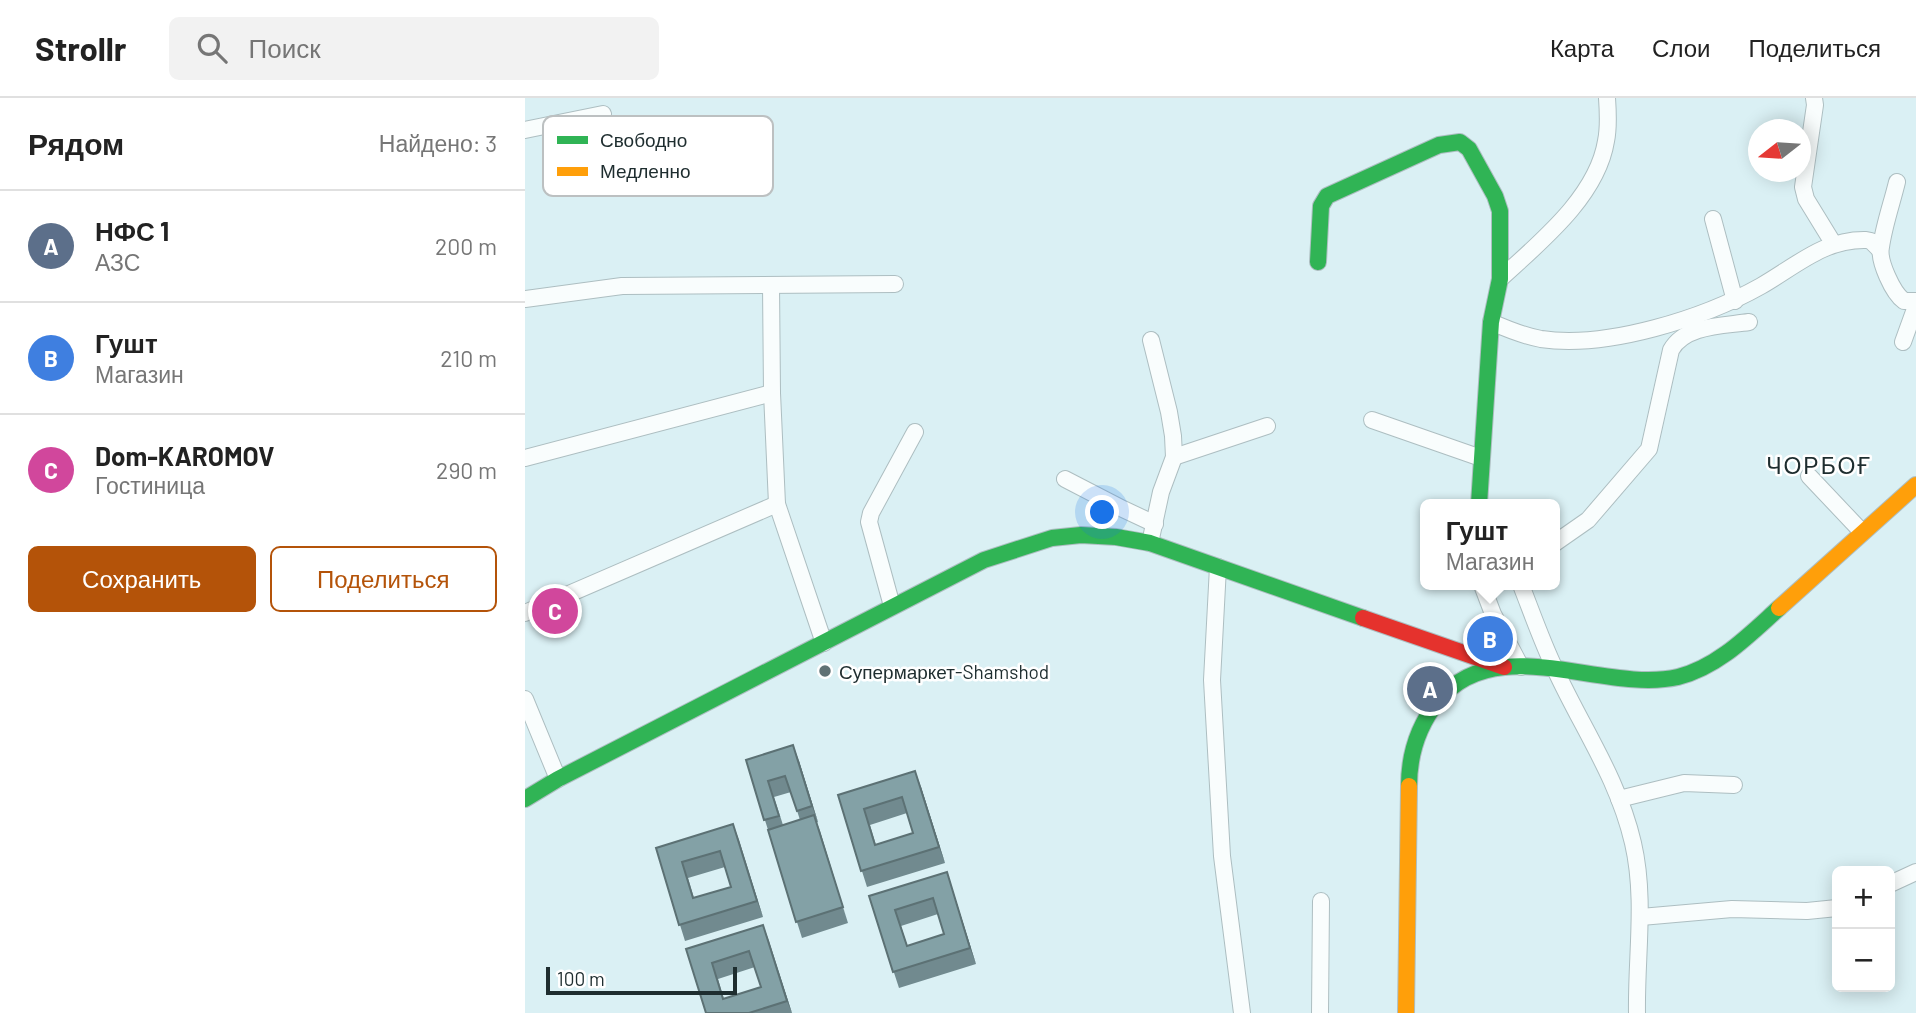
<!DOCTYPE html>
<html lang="ru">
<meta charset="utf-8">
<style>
body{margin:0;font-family:Barlow,sans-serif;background:#f2f2f2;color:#222}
.controls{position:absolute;right:21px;bottom:21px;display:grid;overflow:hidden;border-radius:10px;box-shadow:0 4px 18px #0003}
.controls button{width:63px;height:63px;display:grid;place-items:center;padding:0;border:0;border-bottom:2px solid #e0e0e0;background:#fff;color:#222;font:35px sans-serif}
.compass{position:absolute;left:1223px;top:21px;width:63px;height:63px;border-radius:50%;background:#fff;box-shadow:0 4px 18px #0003;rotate:253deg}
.scale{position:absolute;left:21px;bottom:18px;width:191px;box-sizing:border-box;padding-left:7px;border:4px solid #1e2d2f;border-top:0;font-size:19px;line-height:24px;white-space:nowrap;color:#1e2d2f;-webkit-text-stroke:5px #fff;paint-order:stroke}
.you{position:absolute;left:578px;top:415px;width:24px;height:24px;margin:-18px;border:5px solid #fff;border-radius:50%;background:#1a73e8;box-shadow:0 0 0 10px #1a73e833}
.badge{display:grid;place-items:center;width:46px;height:46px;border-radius:50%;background:#b45309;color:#fff;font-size:23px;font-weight:700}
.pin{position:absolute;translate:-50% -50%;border:4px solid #fff;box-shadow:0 2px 7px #0006}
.popup{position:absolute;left:895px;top:401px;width:140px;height:91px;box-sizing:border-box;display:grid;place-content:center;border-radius:10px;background:#fff;filter:drop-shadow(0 2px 5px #0005);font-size:23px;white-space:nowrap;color:#767676}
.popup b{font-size:26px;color:#222}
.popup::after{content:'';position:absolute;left:50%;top:100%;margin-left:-14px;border:14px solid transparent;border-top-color:#fff}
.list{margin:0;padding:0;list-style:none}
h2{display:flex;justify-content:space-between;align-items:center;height:91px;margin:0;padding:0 28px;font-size:30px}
h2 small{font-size:23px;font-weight:400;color:#767676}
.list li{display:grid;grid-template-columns:46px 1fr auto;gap:21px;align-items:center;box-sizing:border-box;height:112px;padding:0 28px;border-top:2px solid #e0e0e0}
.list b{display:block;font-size:26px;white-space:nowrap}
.list p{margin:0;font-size:23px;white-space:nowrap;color:#767676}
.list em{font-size:23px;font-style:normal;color:#767676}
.actions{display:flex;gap:14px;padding:21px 28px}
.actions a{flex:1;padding:16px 0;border:2px solid #b45309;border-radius:10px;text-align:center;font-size:24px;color:#b45309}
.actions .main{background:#b45309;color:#fff}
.icon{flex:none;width:38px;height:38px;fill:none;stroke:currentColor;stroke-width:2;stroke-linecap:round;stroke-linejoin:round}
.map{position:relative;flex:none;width:1391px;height:915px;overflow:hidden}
header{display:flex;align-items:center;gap:42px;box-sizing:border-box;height:98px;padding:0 35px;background:#fff;border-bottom:2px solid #e0e0e0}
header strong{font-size:33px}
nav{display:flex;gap:38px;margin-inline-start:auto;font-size:24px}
.search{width:490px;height:63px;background:#f2f2f2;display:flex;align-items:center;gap:18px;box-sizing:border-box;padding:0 24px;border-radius:10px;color:#767676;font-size:26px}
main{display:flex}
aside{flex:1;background:#fff}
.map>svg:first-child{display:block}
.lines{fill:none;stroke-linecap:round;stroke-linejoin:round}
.street-casing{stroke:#adbec1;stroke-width:18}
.fast-casing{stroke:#adbec1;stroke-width:18}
.slow-casing{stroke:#adbec1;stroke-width:18}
.jam-casing{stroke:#adbec1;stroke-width:18}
.street{stroke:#f9fdfd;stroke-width:16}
.fast{stroke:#30b455;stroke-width:16}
.slow{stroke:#ff9f0a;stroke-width:16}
.jam{stroke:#e5322d;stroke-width:16}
.wall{fill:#718a8f;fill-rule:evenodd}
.shaded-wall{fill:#5c7174}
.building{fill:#83a1a6;stroke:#5c7174;stroke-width:2;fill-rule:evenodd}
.poi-dot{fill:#607174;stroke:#fff;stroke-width:2.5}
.labels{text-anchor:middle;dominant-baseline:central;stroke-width:5;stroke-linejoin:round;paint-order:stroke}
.poi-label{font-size:19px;fill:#1e2d2f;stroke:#fff;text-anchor:start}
.quarter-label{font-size:23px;letter-spacing:2px;fill:#1e2d2f;stroke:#fff}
.key{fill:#fff;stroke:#bcc0c1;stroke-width:2}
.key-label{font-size:19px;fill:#1e2d2f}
</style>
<header>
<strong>Strollr</strong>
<div class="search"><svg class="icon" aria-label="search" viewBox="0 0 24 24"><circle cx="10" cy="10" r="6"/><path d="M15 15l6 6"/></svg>Поиск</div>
<nav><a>Карта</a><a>Слои</a><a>Поделиться</a></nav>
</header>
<main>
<aside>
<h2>Рядом<small>Найдено: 3</small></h2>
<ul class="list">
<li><span class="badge" style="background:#5c6f8a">A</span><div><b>НФС 1</b><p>АЗС</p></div><em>200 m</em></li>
<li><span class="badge" style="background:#3f7fe0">B</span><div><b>Гушт</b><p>Магазин</p></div><em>210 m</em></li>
<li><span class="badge" style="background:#d1479c">C</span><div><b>Dom-KAROMOV</b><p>Гостиница</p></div><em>290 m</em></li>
</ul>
<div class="actions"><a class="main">Сохранить</a><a>Поделиться</a></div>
</aside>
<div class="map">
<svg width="1391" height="915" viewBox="0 0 1391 915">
<rect width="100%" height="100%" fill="#daf0f4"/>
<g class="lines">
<!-- street casing -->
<g class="street-casing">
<g id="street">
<path d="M 1289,0 L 1290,7 L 1278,89 L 1281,101 L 1308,145"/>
<path d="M 0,32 L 78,16"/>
<path d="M 1372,84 C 1367,105 1359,127 1356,149 C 1353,163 1368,195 1379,203 L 1391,203"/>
<path d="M 1188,121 L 1210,203"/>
<path d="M 975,181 C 1014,145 1072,99 1081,43 C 1084,29 1083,14 1082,0"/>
<path d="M 246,187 L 247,295 L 252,406 L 299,545"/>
<path d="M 0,201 L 97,188 L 370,186"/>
<path d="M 966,224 C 982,231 999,238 1016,241 C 1082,251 1179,220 1236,188 C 1271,168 1299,141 1341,142 L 1346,143 L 1355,152"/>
<path d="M 1378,244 L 1391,208"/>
<path d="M 847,322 L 956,360"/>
<path d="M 649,359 L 742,328"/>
<path d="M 0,360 L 247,295"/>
<path d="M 1284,378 L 1337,434"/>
<path d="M 540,381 L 598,411 L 630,426"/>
<path d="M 625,445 L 636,394 L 649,359 L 648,338 L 644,314 L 626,242"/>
<path d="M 1030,445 L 1063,422 L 1124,351 L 1146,252 C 1160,227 1198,228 1224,224"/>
<path d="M 693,469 L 687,582 L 697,758 L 717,915"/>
<path d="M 957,487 L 968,516 L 996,569"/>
<path d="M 996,487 C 1007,515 1017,544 1030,571 C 1057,630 1093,680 1108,745 C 1121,801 1111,858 1112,915"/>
<path d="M 367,508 L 344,424 L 346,415 L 390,334"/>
<path d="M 0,515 L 252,406"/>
<path d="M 0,601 L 33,681"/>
<path d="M 1094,701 L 1159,685 L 1209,687"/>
<path d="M 1365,786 L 1391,774"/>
<path d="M 1116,819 L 1207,811 L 1282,813 L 1312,810"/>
<path d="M 795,915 L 796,803"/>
</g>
</g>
<!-- fast casing -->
<g class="fast-casing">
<g id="fast">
<path d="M 793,164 L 796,108 L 802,98 L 914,47 L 935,44 L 944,51 L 970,98 L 975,113 L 975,181 L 966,224 L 954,406"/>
<path d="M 884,688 C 884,656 893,628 913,603 C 971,531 1078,596 1153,579 C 1193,569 1224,537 1254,510"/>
<path d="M 0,701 L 33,681 L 459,462 L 527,440 L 556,437 L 591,439 L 625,445 L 838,520"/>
</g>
</g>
<!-- slow casing -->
<g class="slow-casing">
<g id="slow">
<path d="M 1254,510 L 1391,387"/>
<path d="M 881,915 L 884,688"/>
</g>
</g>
<!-- jam casing -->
<g class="jam-casing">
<path id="jam" d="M 838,520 L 979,569"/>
</g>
<!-- street -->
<use href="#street" class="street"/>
<!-- fast -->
<use href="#fast" class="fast"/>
<!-- slow -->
<use href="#slow" class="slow"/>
<!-- jam -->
<use href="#jam" class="jam"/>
</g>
<!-- wall -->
<g class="wall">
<path d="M 221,662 L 274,663 L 293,724 L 291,725 L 323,825 L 277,840 ZM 266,694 L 275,722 L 258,727 L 249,699 Z"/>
<path d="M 396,689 L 420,765 L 342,789 L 313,697 ZM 382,715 L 388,735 L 351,747 L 345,727 Z"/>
<path d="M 208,726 L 238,819 L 160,843 L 131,750 ZM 200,769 L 206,789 L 169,800 L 163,780 Z"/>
<path d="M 427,790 L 451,866 L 374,890 L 344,798 ZM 413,816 L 419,836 L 382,848 L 376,828 Z"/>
<path d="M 238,827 L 267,915 L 181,915 L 161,851 ZM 230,869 L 236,889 L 199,901 L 193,881 Z"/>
</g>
<!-- shaded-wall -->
<g class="shaded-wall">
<path d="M 268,647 L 274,663 L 293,724 L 287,708 Z"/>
<path d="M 390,673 L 396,689 L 420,765 L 414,749 Z"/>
<path d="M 289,717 L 295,733 L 323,825 L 318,809 Z"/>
<path d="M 208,726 L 214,742 L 238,819 L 232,803 Z"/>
<path d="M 422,774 L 427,790 L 451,866 L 445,850 Z"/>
<path d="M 238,827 L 244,843 L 267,915 L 262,903 Z"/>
</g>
<!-- building -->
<g class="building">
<path d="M 268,647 L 287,708 L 272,713 L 260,678 L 243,683 L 254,718 L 239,722 L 221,662 Z"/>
<path d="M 390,673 L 414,749 L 336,773 L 313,697 ZM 377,699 L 388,735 L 350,747 L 339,711 Z"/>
<path d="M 289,717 L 318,809 L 271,824 L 243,732 Z"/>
<path d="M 208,726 L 232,803 L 154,827 L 131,750 ZM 195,753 L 206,789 L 168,800 L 157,764 Z"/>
<path d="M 422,774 L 445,850 L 368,874 L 344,798 ZM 408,800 L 419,836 L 382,848 L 370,812 Z"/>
<path d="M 238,827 L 262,903 L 224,915 L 181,915 L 161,851 ZM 224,853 L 236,889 L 198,901 L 187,865 Z"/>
</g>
<!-- markers -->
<circle class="poi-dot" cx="300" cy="573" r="7"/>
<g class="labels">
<!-- poi labels -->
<g class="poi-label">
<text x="314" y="573">Супермаркет-Shamshod</text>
</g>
<!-- quarter labels -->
<g class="quarter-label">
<text x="1294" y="367">ЧОРБОҒ</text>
</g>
</g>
<!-- legend -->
<rect x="18" y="18" width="230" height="80" rx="10" class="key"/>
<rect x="32" y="38" width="31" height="8" fill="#30b455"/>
<rect x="32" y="69" width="31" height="9" fill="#ff9f0a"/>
<g class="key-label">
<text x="75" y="49">Свободно</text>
<text x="75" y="80">Медленно</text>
</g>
</svg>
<div class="controls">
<button>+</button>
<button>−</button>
</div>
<svg class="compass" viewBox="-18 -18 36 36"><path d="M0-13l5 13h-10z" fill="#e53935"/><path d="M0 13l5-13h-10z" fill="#767676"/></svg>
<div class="scale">100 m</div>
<div class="you"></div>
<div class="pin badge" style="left:905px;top:591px;background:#5c6f8a">A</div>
<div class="pin badge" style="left:965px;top:541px;background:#3f7fe0">B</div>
<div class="popup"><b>Гушт</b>Магазин</div>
<div class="pin badge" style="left:30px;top:513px;background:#d1479c">C</div>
</div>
</main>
